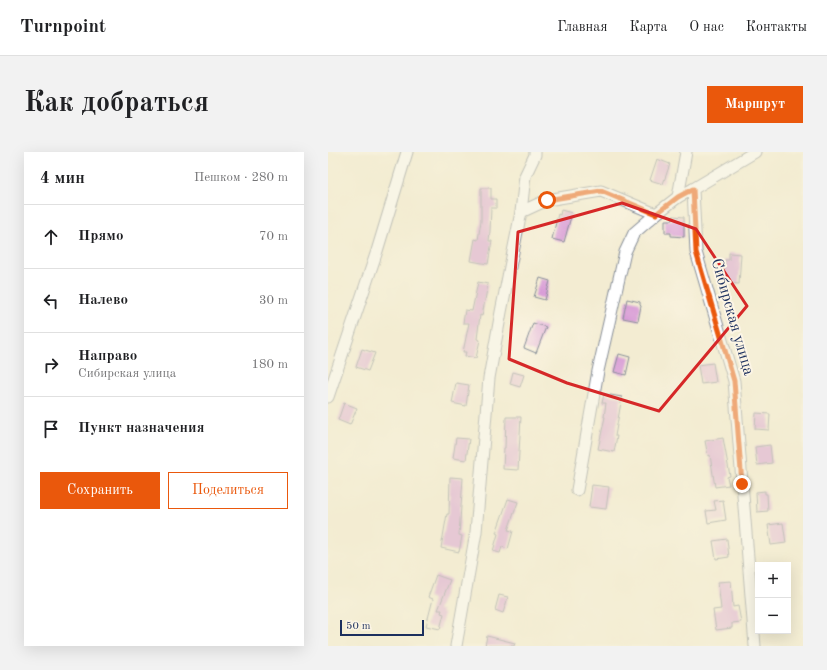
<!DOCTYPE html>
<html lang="ru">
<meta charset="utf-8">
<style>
body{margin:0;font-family:"Old Standard TT",serif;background:#f2f2f2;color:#202124}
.controls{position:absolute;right:12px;bottom:12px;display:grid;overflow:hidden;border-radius:0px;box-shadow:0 4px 16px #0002}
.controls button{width:36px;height:36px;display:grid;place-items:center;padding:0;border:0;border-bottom:1px solid #e0e0e0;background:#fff;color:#202124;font:20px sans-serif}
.scale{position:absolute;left:12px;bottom:10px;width:84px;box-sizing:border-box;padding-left:4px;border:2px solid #1b2f5e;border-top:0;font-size:11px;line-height:14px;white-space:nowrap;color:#1b2f5e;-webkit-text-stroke:3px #fcf5e5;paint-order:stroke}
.stop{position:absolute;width:12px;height:12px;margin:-9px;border:3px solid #ea580c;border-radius:50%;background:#fff}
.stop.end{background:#ea580c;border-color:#fff;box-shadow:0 1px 4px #0008}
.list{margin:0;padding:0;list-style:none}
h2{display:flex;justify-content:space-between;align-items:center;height:52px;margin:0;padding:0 16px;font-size:17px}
h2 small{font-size:13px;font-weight:400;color:#757577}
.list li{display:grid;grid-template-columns:26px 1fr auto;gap:12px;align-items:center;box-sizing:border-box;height:64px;padding:0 16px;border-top:1px solid #e0e0e0}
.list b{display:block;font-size:15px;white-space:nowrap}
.list p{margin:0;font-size:13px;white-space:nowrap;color:#757577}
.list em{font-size:13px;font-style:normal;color:#757577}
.actions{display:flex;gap:8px;padding:12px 16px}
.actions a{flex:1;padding:9px 0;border:1px solid #ea580c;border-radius:0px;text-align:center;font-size:14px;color:#ea580c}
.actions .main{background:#ea580c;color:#fff}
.icon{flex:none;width:22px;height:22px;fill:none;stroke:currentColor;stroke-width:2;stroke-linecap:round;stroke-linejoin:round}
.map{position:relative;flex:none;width:475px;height:494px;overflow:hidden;border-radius:0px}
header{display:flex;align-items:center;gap:24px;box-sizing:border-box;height:56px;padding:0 20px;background:#fff;border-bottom:1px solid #e0e0e0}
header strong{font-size:19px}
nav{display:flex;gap:22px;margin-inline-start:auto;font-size:14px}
.intro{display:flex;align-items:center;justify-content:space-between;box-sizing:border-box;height:96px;padding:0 24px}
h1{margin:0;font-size:28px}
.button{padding:10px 18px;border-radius:0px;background:#ea580c;color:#fff;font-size:14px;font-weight:700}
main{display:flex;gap:24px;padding:0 24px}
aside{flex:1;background:#fff;border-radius:0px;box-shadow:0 4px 16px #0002}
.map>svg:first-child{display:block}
.building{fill:#d89cd7}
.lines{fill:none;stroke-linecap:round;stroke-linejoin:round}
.minor-casing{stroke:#878e98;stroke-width:13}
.minor{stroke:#fff;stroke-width:11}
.route{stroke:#ea580c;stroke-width:5}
.marked{fill:none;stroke:#d62828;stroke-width:3;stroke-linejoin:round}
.labels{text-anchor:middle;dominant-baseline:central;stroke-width:4;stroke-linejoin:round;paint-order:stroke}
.street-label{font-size:16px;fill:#1b2f5e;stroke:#fcf5e5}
</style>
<header>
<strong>Turnpoint</strong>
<nav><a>Главная</a><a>Карта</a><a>О нас</a><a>Контакты</a></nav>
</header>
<div class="intro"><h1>Как добраться</h1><a class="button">Маршрут</a></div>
<main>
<aside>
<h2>4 мин<small>Пешком · 280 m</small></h2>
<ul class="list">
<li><svg class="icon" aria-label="ahead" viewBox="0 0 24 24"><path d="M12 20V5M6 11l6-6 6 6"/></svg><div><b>Прямо</b></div><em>70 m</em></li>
<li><svg class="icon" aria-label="left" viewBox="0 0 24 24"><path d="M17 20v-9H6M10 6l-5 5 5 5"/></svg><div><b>Налево</b></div><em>30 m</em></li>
<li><svg class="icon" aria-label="right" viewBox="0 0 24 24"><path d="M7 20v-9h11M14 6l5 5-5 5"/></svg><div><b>Направо</b><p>Сибирская улица</p></div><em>180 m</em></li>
<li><svg class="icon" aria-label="arrive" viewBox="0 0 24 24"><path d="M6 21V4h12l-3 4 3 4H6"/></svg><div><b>Пункт назначения</b></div></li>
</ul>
<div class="actions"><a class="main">Сохранить</a><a>Поделиться</a></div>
</aside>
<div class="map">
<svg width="475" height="494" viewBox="0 0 475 494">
<rect width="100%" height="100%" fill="#fcf5e5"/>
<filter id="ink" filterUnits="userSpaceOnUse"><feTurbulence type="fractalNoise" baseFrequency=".025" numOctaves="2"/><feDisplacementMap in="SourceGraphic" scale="8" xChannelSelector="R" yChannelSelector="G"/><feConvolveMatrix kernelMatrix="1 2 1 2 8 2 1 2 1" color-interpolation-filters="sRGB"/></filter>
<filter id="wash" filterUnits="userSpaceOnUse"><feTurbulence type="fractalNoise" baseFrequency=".012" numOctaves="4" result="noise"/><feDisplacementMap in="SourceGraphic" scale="16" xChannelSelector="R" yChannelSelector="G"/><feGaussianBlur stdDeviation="0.9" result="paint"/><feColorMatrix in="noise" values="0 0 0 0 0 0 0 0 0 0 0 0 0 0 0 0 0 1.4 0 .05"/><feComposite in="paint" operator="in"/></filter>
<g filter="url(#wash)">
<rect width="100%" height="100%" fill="#f3ecd2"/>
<g id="blocks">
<!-- building -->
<g class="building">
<path d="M 329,7 L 342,12 L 335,32 L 322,28 Z"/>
<path d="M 153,36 L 163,36 L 163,47 L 168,47 L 168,56 L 163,56 L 162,79 L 161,89 L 164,89 L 160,112 L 143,109 L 147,87 L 150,88 L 153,69 Z"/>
<path d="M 233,58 L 244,61 L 236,90 L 224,87 L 230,62 L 232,63 Z"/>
<path d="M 345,64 L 356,65 L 356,85 L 343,84 L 343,81 L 337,81 L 337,68 L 345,68 Z"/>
<path d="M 401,101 L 413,102 L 411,132 L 396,131 L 397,108 L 401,108 Z"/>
<path d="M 212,126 L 222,129 L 217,148 L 206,145 Z"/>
<path d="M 150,130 L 160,132 L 154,164 L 152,163 L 149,187 L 152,188 L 148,206 L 137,204 L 138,200 L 135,200 L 141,171 L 135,171 L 137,158 L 144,159 Z"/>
<path d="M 299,147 L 312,150 L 312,153 L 313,154 L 310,169 L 295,166 Z"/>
<path d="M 205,171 L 218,175 L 208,201 L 196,196 Z"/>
<path d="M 34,197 L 47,201 L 40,219 L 28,215 Z"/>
<path d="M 291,202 L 302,205 L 298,223 L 286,220 Z"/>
<path d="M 385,211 L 388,230 L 373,232 L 370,213 Z"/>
<path d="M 185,220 L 196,223 L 192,235 L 182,232 Z"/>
<path d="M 128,231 L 141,233 L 138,254 L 124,251 Z"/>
<path d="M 276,242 L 294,245 L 287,284 L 289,284 L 286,300 L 270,297 L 277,265 L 276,265 L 278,251 L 274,251 Z"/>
<path d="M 16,251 L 29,256 L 22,273 L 10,268 Z"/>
<path d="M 428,261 L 442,262 L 441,278 L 427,277 Z"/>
<path d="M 178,265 L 193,265 L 190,318 L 175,317 L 176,296 L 177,296 Z"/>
<path d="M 128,286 L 141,287 L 138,308 L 125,306 Z"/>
<path d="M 395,286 L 402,324 L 399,325 L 401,333 L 387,335 L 382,303 L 380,304 L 377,289 Z"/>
<path d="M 442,293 L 444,311 L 429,313 L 427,295 Z"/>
<path d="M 122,325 L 135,326 L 131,383 L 134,384 L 131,400 L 113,396 L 119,362 L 121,362 Z"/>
<path d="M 264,333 L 281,335 L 278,357 L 261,355 Z"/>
<path d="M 437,339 L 437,342 L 439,342 L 440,359 L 429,360 L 428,340 Z"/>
<path d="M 180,347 L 190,350 L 180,378 L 185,379 L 180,397 L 174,395 L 172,401 L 165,399 L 170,382 L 168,381 Z"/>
<path d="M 395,348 L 398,368 L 380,371 L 378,359 L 388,358 L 386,349 Z"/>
<path d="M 455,371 L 458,391 L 443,393 L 440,373 Z"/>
<path d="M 399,387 L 401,405 L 388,407 L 385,389 Z"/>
<path d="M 108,423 L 122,428 L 110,458 L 114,458 L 113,461 L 116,462 L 112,477 L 98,474 L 105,447 L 100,445 Z"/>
<path d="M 403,429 L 405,455 L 410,454 L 413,470 L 404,471 L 404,476 L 388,478 L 385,458 L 393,457 L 390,430 Z"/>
<path d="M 171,443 L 180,445 L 175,461 L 167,458 Z"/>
<path d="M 159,484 L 187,491 L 186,494 L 157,494 Z"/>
</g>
</g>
</g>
<g filter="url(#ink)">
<use href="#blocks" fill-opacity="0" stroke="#878e98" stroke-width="1"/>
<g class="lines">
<!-- minor casing -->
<g class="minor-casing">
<g id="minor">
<path d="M 207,0 L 207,3 L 197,24 L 193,60 L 219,48 L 273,39 L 328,62 L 350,45 L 365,37"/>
<path d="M 350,45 L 358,0"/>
<path d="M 0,245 L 49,99 L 79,0"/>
<path d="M 249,338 L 270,219 L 297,100 L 306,81 L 328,62"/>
<path d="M 128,494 L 148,380 L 161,226 L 173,160 L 193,60"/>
<path d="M 427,494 L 406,229 L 368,100 L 365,37 L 427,0"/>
</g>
</g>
<!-- minor -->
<use href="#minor" class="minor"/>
</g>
</g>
<g class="lines" filter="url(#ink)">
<!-- route -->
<path class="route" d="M 219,48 L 273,39 L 328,62 L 350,45 L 365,37 L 368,100 L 406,229 L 414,332"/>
</g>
<!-- marked area -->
<path d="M0 0H475V494H0ZM 294,51 L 368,77 L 419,154 L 331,259 L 239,231 L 181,207 L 190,80 Z" fill="#f3ecd2" fill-opacity=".55" fill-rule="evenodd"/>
<path class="marked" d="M 294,51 L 368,77 L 419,154 L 331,259 L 239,231 L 181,207 L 190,80 Z"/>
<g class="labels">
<!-- street labels -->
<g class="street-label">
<text transform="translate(404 165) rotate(74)">Сибирская улица</text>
</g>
</g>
</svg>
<div class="controls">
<button>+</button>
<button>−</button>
</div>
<div class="scale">50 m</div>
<div class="stop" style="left:219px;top:48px"></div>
<div class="stop end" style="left:414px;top:332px"></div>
</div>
</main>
